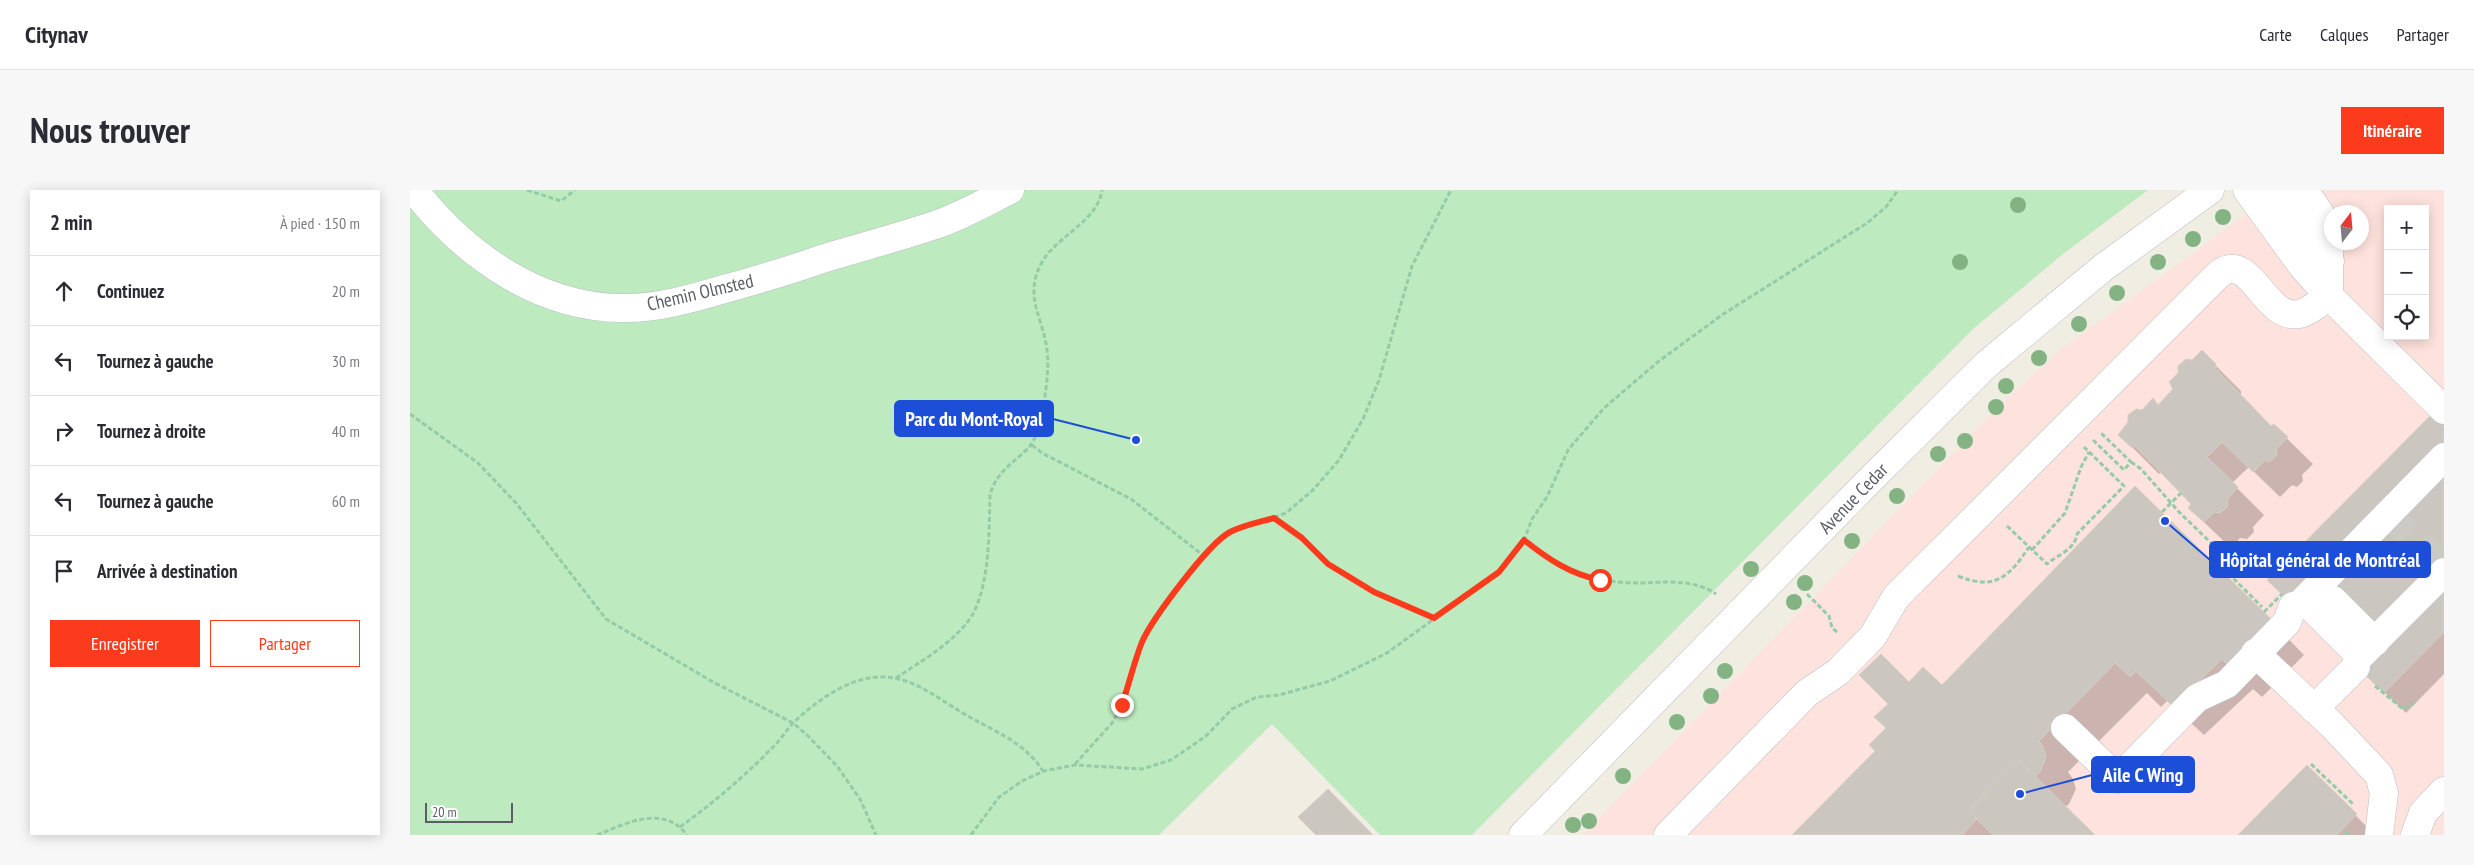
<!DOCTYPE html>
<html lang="fr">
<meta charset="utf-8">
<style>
body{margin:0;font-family:"PT Sans Narrow",sans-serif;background:#f7f7f7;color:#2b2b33}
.controls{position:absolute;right:15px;top:15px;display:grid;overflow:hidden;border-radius:0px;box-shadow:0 2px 12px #0003}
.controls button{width:45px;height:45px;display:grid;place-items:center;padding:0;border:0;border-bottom:1px solid #e1e1e2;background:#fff;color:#2b2b33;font:25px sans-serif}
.compass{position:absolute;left:1914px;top:15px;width:45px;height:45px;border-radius:50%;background:#fff;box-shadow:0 2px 12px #0003;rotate:16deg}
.scale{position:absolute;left:15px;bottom:12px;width:88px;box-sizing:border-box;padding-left:5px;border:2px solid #5b5f65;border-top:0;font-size:14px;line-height:18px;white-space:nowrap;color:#5b5f65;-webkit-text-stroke:4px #fff;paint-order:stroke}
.stop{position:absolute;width:15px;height:15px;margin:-11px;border:4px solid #fc3b1d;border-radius:50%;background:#fff}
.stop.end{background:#fc3b1d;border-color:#fff;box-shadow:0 1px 5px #0008}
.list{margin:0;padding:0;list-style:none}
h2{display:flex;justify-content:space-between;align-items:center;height:65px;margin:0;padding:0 20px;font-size:21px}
h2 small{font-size:16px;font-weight:400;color:#7c7c81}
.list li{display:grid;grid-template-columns:32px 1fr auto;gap:15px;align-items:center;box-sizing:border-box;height:70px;padding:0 20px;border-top:1px solid #e1e1e2}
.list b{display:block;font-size:19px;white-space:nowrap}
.list em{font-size:16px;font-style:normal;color:#7c7c81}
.actions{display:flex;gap:10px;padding:15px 20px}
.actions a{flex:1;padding:11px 0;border:1px solid #fc3b1d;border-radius:0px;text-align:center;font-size:18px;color:#fc3b1d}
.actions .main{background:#fc3b1d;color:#fff}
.icon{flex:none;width:28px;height:28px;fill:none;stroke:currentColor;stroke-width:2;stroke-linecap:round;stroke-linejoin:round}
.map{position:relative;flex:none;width:2034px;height:645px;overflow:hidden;border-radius:0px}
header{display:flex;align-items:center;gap:30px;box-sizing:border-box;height:70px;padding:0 25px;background:#fff;border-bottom:1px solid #e1e1e2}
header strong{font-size:24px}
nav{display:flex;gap:28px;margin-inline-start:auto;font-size:18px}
.intro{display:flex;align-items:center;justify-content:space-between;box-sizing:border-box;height:120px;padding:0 30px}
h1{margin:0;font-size:35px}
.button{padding:12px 22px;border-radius:0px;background:#fc3b1d;color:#fff;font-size:18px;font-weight:700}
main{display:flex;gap:30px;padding:0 30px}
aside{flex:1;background:#fff;border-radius:0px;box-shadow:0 2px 12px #0003}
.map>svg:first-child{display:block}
.medical{fill:#fee2dd;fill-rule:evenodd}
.green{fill:#bdeabf}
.shadow{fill:#0003}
.building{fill:#cbc7c0;stroke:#d5d0c0}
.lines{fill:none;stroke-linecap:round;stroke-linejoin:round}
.minor-tunnel{stroke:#cbcac4;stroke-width:28;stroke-dasharray:28 14;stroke-linecap:butt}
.minor-casing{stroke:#bbbdc3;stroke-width:29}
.path{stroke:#95cba7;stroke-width:3;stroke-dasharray:5 2.5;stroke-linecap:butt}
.minor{stroke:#fff;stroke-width:28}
.path-bridge{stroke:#95cba7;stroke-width:3;stroke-dasharray:5 2.5;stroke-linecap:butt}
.tree{fill:#84b383}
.route{stroke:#fc3b1d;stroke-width:6}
.labels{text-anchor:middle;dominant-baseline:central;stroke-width:4.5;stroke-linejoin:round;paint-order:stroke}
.street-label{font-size:19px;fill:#5b5f65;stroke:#fff}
.leader{fill:none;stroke:#1d4ed8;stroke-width:2}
.callout-dot{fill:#1d4ed8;stroke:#fff;stroke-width:2}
.callout{fill:#1d4ed8;stroke:#1d4ed8;stroke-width:2}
.callout-label{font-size:20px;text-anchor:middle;font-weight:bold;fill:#fff}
</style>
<header>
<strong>Citynav</strong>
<nav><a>Carte</a><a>Calques</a><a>Partager</a></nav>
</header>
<div class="intro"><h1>Nous trouver</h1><a class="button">Itinéraire</a></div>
<main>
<aside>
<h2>2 min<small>À pied · 150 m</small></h2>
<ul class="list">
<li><svg class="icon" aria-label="ahead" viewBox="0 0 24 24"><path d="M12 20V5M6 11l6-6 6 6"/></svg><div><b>Continuez</b></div><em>20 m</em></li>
<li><svg class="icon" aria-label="left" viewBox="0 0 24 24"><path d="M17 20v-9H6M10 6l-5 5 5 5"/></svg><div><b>Tournez à gauche</b></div><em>30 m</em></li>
<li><svg class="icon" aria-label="right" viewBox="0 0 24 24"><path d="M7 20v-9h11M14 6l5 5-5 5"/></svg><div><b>Tournez à droite</b></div><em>40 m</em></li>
<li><svg class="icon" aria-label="left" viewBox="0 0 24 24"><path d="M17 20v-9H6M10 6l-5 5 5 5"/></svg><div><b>Tournez à gauche</b></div><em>60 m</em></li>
<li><svg class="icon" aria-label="arrive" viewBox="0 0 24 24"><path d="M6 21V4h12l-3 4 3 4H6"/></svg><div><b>Arrivée à destination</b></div></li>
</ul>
<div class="actions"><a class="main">Enregistrer</a><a>Partager</a></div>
</aside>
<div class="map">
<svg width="2034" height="645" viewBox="0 0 2034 645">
<rect width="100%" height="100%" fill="#f0ede3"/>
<!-- medical -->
<path class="medical" d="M 1869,0 L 2034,0 L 2034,645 L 1173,645 L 1593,212 L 1653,158 ZM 1978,19 L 2015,19 L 2015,146 L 1978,146 ZM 1922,22 L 1952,22 L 1952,52 L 1922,52 Z"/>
<!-- green -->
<path class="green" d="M 0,0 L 1738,0 L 1653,64 L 1563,139 L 1062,645 L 970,645 L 862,534 L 749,645 L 0,645 Z"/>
<!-- shadow -->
<g class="shadow">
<path d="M 1792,162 L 1831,201 L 1831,205 L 1861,237 L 1864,236 L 1903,274 L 1892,285 L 1893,291 L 1887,297 L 1882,295 L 1870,307 L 1839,277 L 1822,293 L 1854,325 L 1843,337 L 1844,342 L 1837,349 L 1830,348 L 1821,358 L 1779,318 L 1783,314 L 1752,281 L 1749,284 L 1710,245 L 1732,222 L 1749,216 L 1765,199 L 1782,172 Z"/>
<path d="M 2034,213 L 2034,484 L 1996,523 L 1880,411 Z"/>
<path d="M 1864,434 L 1894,465 L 1852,507 L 1843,499 L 1794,545 L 1757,511 L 1751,517 L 1737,503 L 1658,582 L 1663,589 L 1666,599 L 1659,614 L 1655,617 L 1683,645 L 1384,645 L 1466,561 L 1499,493 L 1532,496 Z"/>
<path d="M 1897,577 L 1965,645 L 1830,645 Z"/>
</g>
<!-- building -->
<g class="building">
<path d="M 1792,160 L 1806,174 L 1805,178 L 1861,236 L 1864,234 L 1878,247 L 1866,259 L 1867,265 L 1860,272 L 1855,270 L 1843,282 L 1812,252 L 1797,267 L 1828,297 L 1817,310 L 1818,316 L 1810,323 L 1804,322 L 1794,332 L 1778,318 L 1781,314 L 1725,256 L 1722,258 L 1708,245 L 1718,232 L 1718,225 L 1726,219 L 1732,220 L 1743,208 L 1748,215 L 1763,199 L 1759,192 L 1768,183 L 1768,176 L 1776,169 L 1782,170 Z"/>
<path d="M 2034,212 L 2034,442 L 1974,503 L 1857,390 Z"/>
<path d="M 1725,296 L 1865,433 L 1820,477 L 1812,469 L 1763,516 L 1726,481 L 1720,487 L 1705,473 L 1629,551 L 1633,557 L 1636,568 L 1629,583 L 1625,586 L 1609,570 L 1559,621 L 1567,629 L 1552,645 L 1382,645 L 1465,561 L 1459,555 L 1476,538 L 1464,527 L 1478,514 L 1449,485 L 1471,464 L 1499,492 L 1513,477 L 1532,495 Z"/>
<path d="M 1609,570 L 1625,586 L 1685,645 L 1583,645 L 1559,621 Z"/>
<path d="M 1897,575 L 1947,624 L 1927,645 L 1828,645 Z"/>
<path d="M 918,599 L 963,645 L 906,645 L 888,627 Z"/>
</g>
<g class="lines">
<!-- minor-tunnel -->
<path class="minor-tunnel" d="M 1978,325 L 2034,379"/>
<!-- minor casing -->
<g class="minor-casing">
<g id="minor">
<path d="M 4,0 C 54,64 127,117 211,118 C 247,119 284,108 318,98 C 350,89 381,80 412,69 C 451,57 490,47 528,34 C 553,25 576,12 600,0"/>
<path d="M 1837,0 L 1893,77 L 1919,106 L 2034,220"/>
<path d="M 1868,0 L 1920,71"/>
<path d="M 1894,0 L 1919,37 L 1919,106"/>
<path d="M 2034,267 L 1894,410 L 1950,466 L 2034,382"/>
<path d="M 1923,410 L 1965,452"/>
<path d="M 1845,463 L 1922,535 L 1969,585 L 1974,603 L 1969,645"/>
<path d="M 1904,519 L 1946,477"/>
<path d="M 1655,538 L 1708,589 L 1787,508 L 1817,494 L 1877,432 L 1883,416"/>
<path d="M 1113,645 L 1455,295 L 1577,174 L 1694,77 L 1800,0"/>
<path d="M 1258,645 L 1397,503 L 1428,482 L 1463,446 L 1486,407 L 1810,83 C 1842,62 1855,131 1889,124 C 1899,122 1910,112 1919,106"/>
<path d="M 2005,645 L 2013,623 L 2034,601"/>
</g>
</g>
<!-- path -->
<g class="path">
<path d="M 117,0 L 151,11 L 165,0"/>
<path d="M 0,224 L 68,273 L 106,313 L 196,429 L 303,492 L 383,533 L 397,545 L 427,576 L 450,609 L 466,645"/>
<path d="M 1683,250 L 1714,280 L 1721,272 L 1691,243"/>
<path d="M 622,255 L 632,263 L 721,309 L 794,366"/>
<path d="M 1721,272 L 1731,279 L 1769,322 L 1823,374 L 1816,381 L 1852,417"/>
<path d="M 865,329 L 892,348 L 918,374 L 964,402 L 1024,428"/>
<path d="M 1597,336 L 1637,374 C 1647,365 1665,360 1667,344 L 1714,296 L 1674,257"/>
<path d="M 1114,350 C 1133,365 1153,381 1177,387 C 1194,391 1213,393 1231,393 C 1256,392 1284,389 1306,404"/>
<path d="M 1622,360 L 1655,323 L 1671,277 L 1679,262"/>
<path d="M 1548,386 C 1585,401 1599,387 1619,357"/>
<path d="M 1397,404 L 1419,426 L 1422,438 L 1427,442"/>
<path d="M 486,488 C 510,472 550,449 564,422 C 580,388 579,342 580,305 C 585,286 597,277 612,264 C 615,261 620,257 622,253 C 630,240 633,221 635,206 C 637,191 639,175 637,160 C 633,127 613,106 632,72 C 647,46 688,31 692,0"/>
<path d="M 1965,496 L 1993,519 L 2004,513"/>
<path d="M 665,574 L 702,533 L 712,515 L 733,451 L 768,398 L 803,355 L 820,342 L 876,323 L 903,300 L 929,270 L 953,229 L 969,190 L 1002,76 L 1041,0"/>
<path d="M 1901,574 L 1944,615"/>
<path d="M 270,637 C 305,612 338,583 367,553 C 373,546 378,538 384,532 C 410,508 447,481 484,488 C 508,492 531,510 551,522 C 582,541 613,550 633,581"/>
<path d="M 187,645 C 217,633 253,614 277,645"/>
<path d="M 561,645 L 589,607 L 612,591 L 634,581 L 665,575 L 732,579 L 761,570 L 796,546 L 822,519 L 847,507 L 869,505 L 920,491 L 977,463 L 1089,382 L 1114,350 L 1122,329 L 1137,307 L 1158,260 L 1194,218 L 1249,171 L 1312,125 L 1457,33 L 1476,17 L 1488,0"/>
<path d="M 1935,645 L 1940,640"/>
</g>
<!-- minor -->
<use href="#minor" class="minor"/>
<!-- path-bridge -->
<g class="path-bridge">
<path d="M 1752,322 L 1771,303"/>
<path d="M 1854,422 L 1872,404"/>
</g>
</g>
<!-- trees -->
<g class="tree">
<circle cx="1608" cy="15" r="8"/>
<circle cx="1813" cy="27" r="8"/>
<circle cx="1783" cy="49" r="8"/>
<circle cx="1550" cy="72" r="8"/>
<circle cx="1748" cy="72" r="8"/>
<circle cx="1707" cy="103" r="8"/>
<circle cx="1669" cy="134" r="8"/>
<circle cx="1629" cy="168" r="8"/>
<circle cx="1596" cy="196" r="8"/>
<circle cx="1586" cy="217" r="8"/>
<circle cx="1555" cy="251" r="8"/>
<circle cx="1528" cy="264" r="8"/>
<circle cx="1487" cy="306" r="8"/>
<circle cx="1442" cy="351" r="8"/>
<circle cx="1341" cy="379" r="8"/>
<circle cx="1395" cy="393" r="8"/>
<circle cx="1384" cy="412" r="8"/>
<circle cx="1315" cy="481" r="8"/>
<circle cx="1301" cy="506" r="8"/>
<circle cx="1267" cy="532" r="8"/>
<circle cx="1213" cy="586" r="8"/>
<circle cx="1179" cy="631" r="8"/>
<circle cx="1163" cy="635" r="8"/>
</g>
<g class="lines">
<!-- route -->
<path class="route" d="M 712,515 C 719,494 724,472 732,452 C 742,429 798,354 820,342 C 834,335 850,332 864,328 L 892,348 L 918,374 L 964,402 L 1024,428 L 1089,382 L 1114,350 C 1138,369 1160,384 1190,390"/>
</g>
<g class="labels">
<!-- street labels -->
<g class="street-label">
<text transform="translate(290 102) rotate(-13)">Chemin Olmsted</text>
<text transform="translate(1443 308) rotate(-46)">Avenue Cedar</text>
</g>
</g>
<!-- callouts -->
<path class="leader" d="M726 250L643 229M1755 331L1800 370M1610 604L1682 585"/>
<g class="callout-dot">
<circle cx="726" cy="250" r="5"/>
<circle cx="1755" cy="331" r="5"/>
<circle cx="1610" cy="604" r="5"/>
</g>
<g class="callout">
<rect x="485" y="211" width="158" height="35" rx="5"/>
<rect x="1800" y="352" width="220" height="35" rx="5"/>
<rect x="1682" y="567" width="102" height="35" rx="5"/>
</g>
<g class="callout-label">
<text x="564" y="236">Parc du Mont-Royal</text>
<text x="1910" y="377">Hôpital général de Montréal</text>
<text x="1733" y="592">Aile C Wing</text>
</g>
</svg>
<div class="controls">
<button>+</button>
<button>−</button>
<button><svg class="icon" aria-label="locate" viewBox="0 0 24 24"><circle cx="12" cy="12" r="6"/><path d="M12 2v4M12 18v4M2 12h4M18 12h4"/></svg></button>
</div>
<svg class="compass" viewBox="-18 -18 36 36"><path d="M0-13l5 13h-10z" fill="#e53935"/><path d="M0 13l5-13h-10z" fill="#7c7c81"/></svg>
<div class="scale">20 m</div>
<div class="stop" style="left:1190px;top:390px"></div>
<div class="stop end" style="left:712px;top:515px"></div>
</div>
</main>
